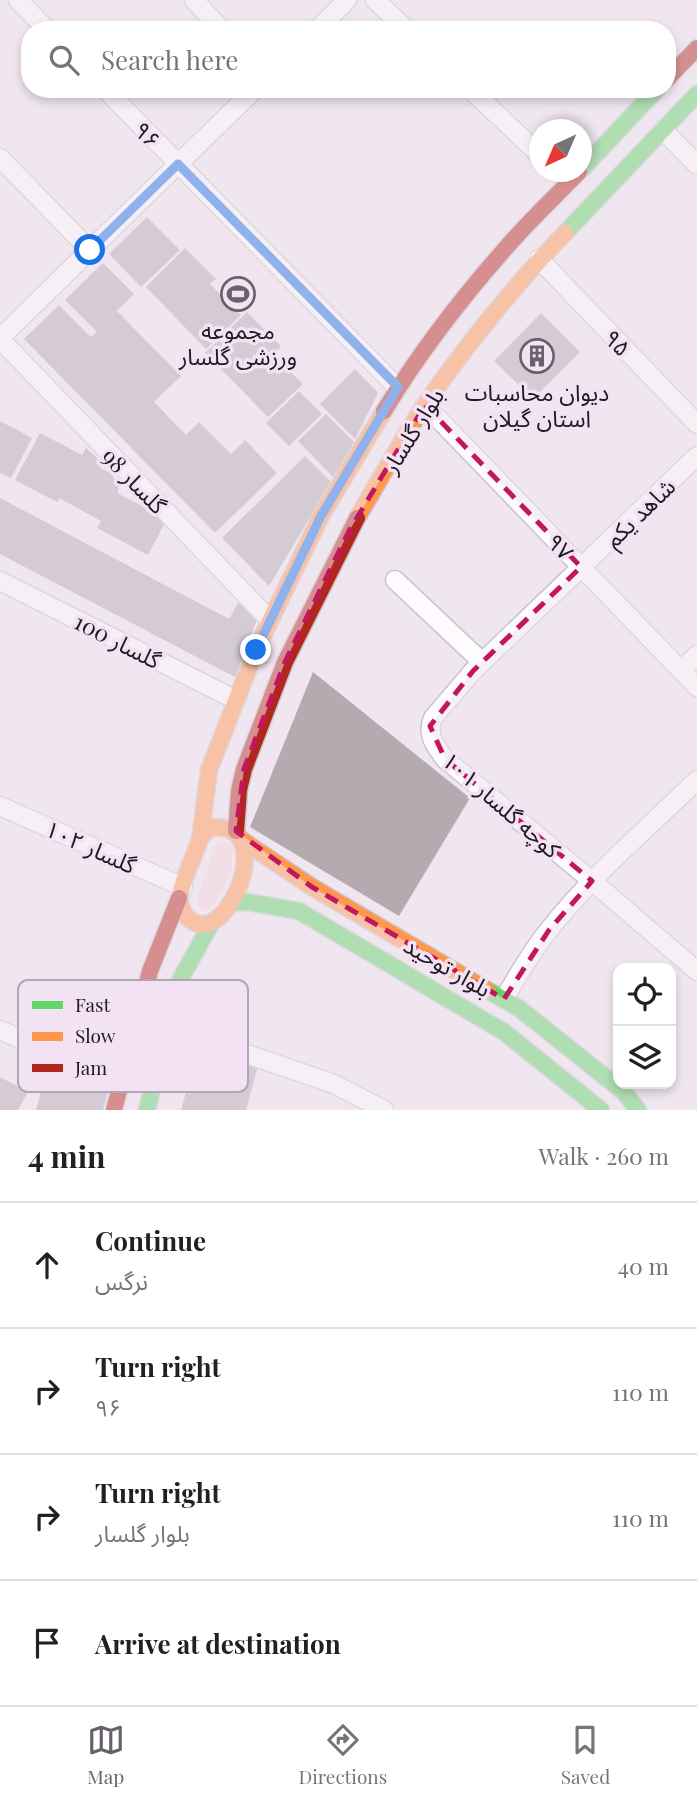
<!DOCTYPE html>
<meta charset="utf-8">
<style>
body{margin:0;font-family:"Playfair Display","Noto Sans Arabic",serif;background:#f6f6f6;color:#202124}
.controls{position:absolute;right:21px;bottom:21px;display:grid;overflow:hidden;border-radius:14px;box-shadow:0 4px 10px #0003}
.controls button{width:63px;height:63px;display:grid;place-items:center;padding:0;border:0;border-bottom:2px solid #e0e0e0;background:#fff;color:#202124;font:35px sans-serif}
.compass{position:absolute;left:529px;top:119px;width:63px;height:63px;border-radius:50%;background:#fff;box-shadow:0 4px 10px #0003;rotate:224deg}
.stop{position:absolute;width:21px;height:21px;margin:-16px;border:5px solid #1a73e8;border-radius:50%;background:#fff}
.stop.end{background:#1a73e8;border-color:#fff;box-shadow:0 2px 7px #0008}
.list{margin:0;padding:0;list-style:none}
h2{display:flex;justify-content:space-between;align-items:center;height:91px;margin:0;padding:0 28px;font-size:30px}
h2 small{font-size:23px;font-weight:400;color:#757577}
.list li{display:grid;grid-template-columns:46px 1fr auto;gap:21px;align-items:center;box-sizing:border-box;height:126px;padding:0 28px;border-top:2px solid #e0e0e0}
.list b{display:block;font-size:26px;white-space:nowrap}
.list p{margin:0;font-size:23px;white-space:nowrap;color:#757577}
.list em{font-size:23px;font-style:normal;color:#757577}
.icon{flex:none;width:38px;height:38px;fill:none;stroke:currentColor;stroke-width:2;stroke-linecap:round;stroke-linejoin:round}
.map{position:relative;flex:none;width:697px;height:1110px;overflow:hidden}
.search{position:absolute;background:#fff;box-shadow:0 4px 10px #0003;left:21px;right:21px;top:21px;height:77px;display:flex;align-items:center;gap:18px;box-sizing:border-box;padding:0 24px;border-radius:28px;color:#757577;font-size:26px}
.sheet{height:595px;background:#fff}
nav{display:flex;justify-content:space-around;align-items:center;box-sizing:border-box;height:98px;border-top:2px solid #e0e0e0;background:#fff;font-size:19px;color:#757577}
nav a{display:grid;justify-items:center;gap:4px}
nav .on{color:#686169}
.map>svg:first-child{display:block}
.green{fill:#efd4d4}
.building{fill:#b4abb1}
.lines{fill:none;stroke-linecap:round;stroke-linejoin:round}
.street-casing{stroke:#cbc4cb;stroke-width:21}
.fast-casing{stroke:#cbc4cb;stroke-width:19}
.slow-casing{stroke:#cbc4cb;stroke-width:19}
.jam-casing{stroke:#cbc4cb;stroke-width:19}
.street{stroke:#fdfbfd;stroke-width:18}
.fast{stroke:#63d668;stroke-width:16}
.slow{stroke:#ff974d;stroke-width:16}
.jam{stroke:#b3261e;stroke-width:16}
.route{stroke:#1a73e8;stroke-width:9}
.marked{fill:none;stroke:#c2185b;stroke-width:5;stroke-dasharray:14 9;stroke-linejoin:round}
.labels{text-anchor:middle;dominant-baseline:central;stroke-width:7;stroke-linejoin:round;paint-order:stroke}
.street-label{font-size:23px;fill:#1f1920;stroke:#f3e2f4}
.poi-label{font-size:23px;fill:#1f1920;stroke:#f3e2f4}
.key{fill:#f3e2f4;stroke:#b3a6b4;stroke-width:2}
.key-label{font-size:19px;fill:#1f1920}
</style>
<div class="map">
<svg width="697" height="1110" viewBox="0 0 697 1110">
<rect width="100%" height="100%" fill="#f0e6f0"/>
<!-- green -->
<path class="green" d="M 221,842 L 225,842 L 233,847 L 231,874 L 213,907 L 206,910 L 199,907 L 197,900 L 215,846 Z"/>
<!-- building -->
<g class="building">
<path d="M 147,217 L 180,250 L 141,287 L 109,254 Z"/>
<path d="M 185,248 L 216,279 L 210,284 L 241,315 L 206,349 L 146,287 Z"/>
<path d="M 103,263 L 134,294 L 109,318 L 117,311 L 181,376 L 154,402 L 186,435 L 199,422 L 231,454 L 245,440 L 277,473 L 215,533 L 24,339 L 59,305 L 91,337 L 97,332 L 65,300 Z"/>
<path d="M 247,312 L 281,346 L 273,354 L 303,384 L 268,417 L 205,353 Z"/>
<path d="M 541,313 L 580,352 L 533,399 L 494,361 Z"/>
<path d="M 355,369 L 378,393 L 355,439 L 320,404 Z"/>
<path d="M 299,391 L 322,414 L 289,446 L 266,423 Z"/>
<path d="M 326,414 L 354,442 L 334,478 L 298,441 Z"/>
<path d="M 0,421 L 32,438 L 11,478 L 0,473 Z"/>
<path d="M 40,433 L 82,455 L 86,448 L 99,460 L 100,468 L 112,474 L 119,489 L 117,493 L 167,519 L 148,555 L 97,528 L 101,521 L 59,498 L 57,502 L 15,480 Z"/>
<path d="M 305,456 L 331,482 L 269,586 L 222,538 Z"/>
<path d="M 0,498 L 229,619 L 238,603 L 259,614 L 235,677 L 0,554 Z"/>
<path d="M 313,672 L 470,798 L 399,916 L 250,827 Z"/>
<path d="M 198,1049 L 258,1066 L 246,1110 L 181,1110 Z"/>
<path d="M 50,1061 L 105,1076 L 110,1084 L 103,1110 L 36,1110 Z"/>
<path d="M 0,1077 L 28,1092 L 18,1110 L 0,1110 Z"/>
</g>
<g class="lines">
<!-- street casing -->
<g class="street-casing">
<g id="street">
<path d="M 18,0 L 47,30"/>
<path d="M 194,0 L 222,30"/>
<path d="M 375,0 L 407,30"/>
<path d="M 317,30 L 347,0"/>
<path d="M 105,89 L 398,388"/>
<path d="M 470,89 L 540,155"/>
<path d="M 663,130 L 697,165"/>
<path d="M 0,158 L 90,250"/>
<path d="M 539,259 L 697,424"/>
<path d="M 0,338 L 255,89"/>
<path d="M 0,339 L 270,620"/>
<path d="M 425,405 L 697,687"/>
<path d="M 697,456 L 473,671 L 433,718 C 426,734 435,746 445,759 L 592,881 L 697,971"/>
<path d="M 395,580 L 482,662"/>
<path d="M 0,581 L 236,700"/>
<path d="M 681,670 L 697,655"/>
<path d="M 0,806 L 183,887"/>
<path d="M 504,999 C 518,975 531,952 548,931 C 591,876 647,829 697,780"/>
<path d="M 168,1027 L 334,1084 L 384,1110"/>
<path d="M 0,1030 L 50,1052 L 124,1070"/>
</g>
</g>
<!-- fast casing -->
<g class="fast-casing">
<g id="fast">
<path d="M 582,169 L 657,89"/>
<path d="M 565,233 L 697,94"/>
<path d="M 230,903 L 248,902 L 299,911 L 504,1032 L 601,1110"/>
<path d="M 487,990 L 520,1009 L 624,1092 L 638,1110"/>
<path d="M 147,1110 L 180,980 L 212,922"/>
</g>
</g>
<!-- slow casing -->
<g class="slow-casing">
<g id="slow">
<path d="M 357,518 C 380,480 401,440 426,403 C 468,343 514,286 565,233"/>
<path d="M 214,827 C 219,828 226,828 230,830 C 270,847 220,955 186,916 C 182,911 179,902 180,896 C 183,878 194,857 200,839 L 206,831 Z"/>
<path d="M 200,839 L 209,770 L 256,650 L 321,516 L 384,411"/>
<path d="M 243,841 L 312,887 L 487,990"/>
</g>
</g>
<!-- jam casing -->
<g class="jam-casing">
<g id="jam">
<path d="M 667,79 L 697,48"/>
<path d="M 384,411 C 418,355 460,300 504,250 C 527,223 554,198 579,172"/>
<path d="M 236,831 L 239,790 L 244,769 L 285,662 L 357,518"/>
<path d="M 114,1110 L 150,971 L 179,898"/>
</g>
</g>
<!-- street -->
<use href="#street" class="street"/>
<!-- fast -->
<use href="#fast" class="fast"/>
<!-- slow -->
<use href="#slow" class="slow"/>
<!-- jam -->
<use href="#jam" class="jam"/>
</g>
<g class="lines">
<!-- route -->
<path class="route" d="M 90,250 L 178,164 L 398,387 L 321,516 L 256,650"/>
</g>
<!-- marked area -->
<path d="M0 0H697V1110H0ZM 425,405 L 581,567 L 473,671 L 430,726 L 445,759 L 592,881 L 549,930 L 504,999 L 312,887 L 236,831 L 244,769 L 285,662 L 349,531 Z" fill="#f0e6f0" fill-opacity=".55" fill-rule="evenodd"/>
<path class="marked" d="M 425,405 L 581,567 L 473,671 L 430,726 L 445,759 L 592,881 L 549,930 L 504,999 L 312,887 L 236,831 L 244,769 L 285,662 L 349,531 Z"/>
<!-- icons -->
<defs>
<g id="stadium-ring" transform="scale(1.75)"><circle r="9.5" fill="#f3e2f4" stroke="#686169" stroke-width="1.5"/><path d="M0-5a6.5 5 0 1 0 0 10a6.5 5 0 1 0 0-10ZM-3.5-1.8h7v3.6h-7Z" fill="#686169"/></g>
<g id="building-ring" transform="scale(1.75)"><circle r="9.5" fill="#f3e2f4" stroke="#686169" stroke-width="1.5"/><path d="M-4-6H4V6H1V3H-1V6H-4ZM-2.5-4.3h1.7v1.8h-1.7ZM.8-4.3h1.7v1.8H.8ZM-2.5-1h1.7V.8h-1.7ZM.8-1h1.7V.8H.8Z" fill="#686169"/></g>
</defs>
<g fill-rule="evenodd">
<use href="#stadium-ring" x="238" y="294"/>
<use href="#building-ring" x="537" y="356"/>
</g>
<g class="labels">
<!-- street labels -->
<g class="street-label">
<text transform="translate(148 134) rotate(46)">۹۶</text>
<text transform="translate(618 342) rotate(46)">۹۵</text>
<text transform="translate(412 430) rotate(-58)">بلوار گلسار</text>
<text transform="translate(135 480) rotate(46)">گلسار 98</text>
<text transform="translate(639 512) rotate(-44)">شاهد یکم</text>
<text transform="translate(561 546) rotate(46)">۹۷</text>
<text transform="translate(118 640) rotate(27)">گلسار 100</text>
<text transform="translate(502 804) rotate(41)">کوچه گلسار ۱۰۱</text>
<text transform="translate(91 846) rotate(24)">گلسار ۱۰۲</text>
<text transform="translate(448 966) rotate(30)">بلوار توحید</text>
</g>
<!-- poi labels -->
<g class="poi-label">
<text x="238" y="329">مجموعه<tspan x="238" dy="26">ورزشی گلسار</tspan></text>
<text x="537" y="391">دیوان محاسبات<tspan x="537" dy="26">استان گیلان</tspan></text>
</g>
</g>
<!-- legend -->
<rect x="18" y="980" width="230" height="112" rx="10" class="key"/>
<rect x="32" y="1001" width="31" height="8" fill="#63d668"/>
<rect x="32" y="1032" width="31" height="9" fill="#ff974d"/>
<rect x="32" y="1064" width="31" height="8" fill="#b3261e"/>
<g class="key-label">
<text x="75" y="1012">Fast</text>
<text x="75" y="1043">Slow</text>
<text x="75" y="1075">Jam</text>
</g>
</svg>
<div class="controls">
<button><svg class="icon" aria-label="locate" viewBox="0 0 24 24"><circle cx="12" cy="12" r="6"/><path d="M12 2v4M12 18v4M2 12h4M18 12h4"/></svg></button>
<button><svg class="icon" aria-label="layers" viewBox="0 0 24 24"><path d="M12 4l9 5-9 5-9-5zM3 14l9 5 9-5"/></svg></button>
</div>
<svg class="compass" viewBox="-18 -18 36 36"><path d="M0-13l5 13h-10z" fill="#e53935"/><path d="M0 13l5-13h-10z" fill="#757577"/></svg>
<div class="stop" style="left:90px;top:250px"></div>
<div class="stop end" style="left:256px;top:650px"></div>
<div class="search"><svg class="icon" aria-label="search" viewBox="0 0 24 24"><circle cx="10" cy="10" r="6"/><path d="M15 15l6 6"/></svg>Search here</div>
</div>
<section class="sheet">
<h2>4 min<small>Walk · 260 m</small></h2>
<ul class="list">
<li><svg class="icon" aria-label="ahead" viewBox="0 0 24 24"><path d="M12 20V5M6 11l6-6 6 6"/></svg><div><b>Continue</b><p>نرگس</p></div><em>40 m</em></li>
<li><svg class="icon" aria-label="right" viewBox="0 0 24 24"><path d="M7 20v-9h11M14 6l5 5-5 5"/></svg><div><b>Turn right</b><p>۹۶</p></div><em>110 m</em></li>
<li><svg class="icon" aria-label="right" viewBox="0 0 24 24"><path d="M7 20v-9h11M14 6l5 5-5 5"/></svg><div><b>Turn right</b><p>بلوار گلسار</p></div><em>110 m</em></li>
<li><svg class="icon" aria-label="arrive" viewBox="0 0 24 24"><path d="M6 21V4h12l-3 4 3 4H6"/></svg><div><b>Arrive at destination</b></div></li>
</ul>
</section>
<nav>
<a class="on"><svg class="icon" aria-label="map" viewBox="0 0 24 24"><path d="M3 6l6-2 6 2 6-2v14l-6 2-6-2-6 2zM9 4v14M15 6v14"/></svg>Map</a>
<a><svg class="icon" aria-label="directions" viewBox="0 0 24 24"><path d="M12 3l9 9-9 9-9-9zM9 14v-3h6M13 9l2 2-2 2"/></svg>Directions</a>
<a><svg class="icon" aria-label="saved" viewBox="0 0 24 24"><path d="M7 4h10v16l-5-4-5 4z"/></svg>Saved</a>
</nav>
